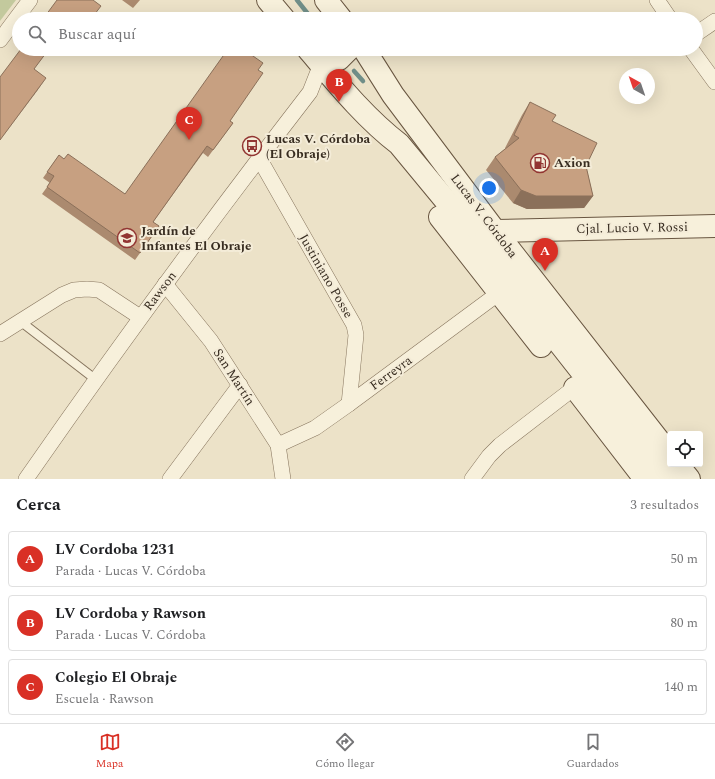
<!DOCTYPE html>
<html lang="es">
<meta charset="utf-8">
<style>
body{margin:0;font-family:Spectral,serif;background:#f6f6f6;color:#202124}
.controls{position:absolute;right:12px;bottom:12px;display:grid;overflow:hidden;border-radius:4px;box-shadow:0 4px 16px #0002}
.controls button{width:36px;height:36px;display:grid;place-items:center;padding:0;border:0;border-bottom:1px solid #e0e0e0;background:#fff;color:#202124;font:20px sans-serif}
.compass{position:absolute;left:619px;top:68px;width:36px;height:36px;border-radius:50%;background:#fff;box-shadow:0 4px 16px #0002;rotate:320deg}
.you{position:absolute;left:489px;top:188px;width:14px;height:14px;margin:-10px;border:3px solid #fff;border-radius:50%;background:#1a73e8;box-shadow:0 0 0 6px #1a73e833}
.badge{display:grid;place-items:center;width:26px;height:26px;border-radius:50%;background:#d93025;color:#fff;font-size:13px;font-weight:700}
.pin{position:absolute;translate:-50% -33px;filter:drop-shadow(0 1px 2px #0008)}
.pin::after{content:'';position:absolute;top:21px;width:14px;height:12px;background:inherit;clip-path:polygon(0 0,100% 0,50% 100%)}
.list{margin:0;padding:0;list-style:none}
h2{display:flex;justify-content:space-between;align-items:center;height:52px;margin:0;padding:0 16px;font-size:17px}
h2 small{font-size:13px;font-weight:400;color:#757577}
.list li{display:grid;grid-template-columns:26px 1fr auto;gap:12px;align-items:center;box-sizing:border-box;height:56px;margin:0 8px 8px;padding:0 8px;border:1px solid #e0e0e0;border-radius:4px}
.list b{display:block;font-size:15px;white-space:nowrap}
.list p{margin:0;font-size:13px;white-space:nowrap;color:#757577}
.list em{font-size:13px;font-style:normal;color:#757577}
.icon{flex:none;width:22px;height:22px;fill:none;stroke:currentColor;stroke-width:2;stroke-linecap:round;stroke-linejoin:round}
.map{position:relative;flex:none;width:715px;height:479px;overflow:hidden}
.search{position:absolute;background:#fff;box-shadow:0 4px 16px #0002;left:12px;right:12px;top:12px;height:44px;display:flex;align-items:center;gap:10px;box-sizing:border-box;padding:0 14px;border-radius:22px;color:#757577;font-size:15px}
.sheet{height:244px;background:#fff}
nav{display:flex;justify-content:space-around;align-items:center;box-sizing:border-box;height:56px;border-top:1px solid #e0e0e0;background:#fff;font-size:11px;color:#757577}
nav a{display:grid;justify-items:center;gap:2px}
nav .on{color:#d93025}
.map>svg:first-child{display:block}
.green{fill:#c3c99d}
.lines{fill:none;stroke-linecap:round;stroke-linejoin:round}
.stream{stroke:#708e88;stroke-width:4.5}
.lane-casing{stroke:#87755e;stroke-width:10}
.street-casing{stroke:#87755e;stroke-width:16}
.secondary-casing{stroke:#695641;stroke-width:24}
.lane{stroke:#f7f0db;stroke-width:8}
.street{stroke:#f7f0db;stroke-width:15}
.secondary{stroke:#f7f0db;stroke-width:22}
.wall{fill:#ab8a6f}
.shaded-wall{fill:#8b705a}
.building{fill:#c7a081;stroke:#8b705a}
.labels{text-anchor:middle;dominant-baseline:central;stroke-width:4;stroke-linejoin:round;paint-order:stroke}
.poi-label{font-size:13px;font-weight:bold;fill:#382d21;stroke:#f4ecd8;text-anchor:start}
.street-label{font-size:13px;fill:#382d21;stroke:#f4ecd8}
</style>
<div class="map">
<svg width="715" height="479" viewBox="0 0 715 479">
<rect width="100%" height="100%" fill="#ece2c8"/>
<!-- green -->
<path class="green" d="M 0,0 L 16,0 L 0,21 Z"/>
<g class="lines">
<!-- stream -->
<g class="stream">
<path d="M 297,0 L 312,19"/>
<path d="M 354,71 L 363,81"/>
</g>
<!-- lane casing -->
<g class="lane-casing">
<path id="lane" d="M 20,321 L 95,379"/>
</g>
<!-- street casing -->
<g class="street-casing">
<g id="street">
<path d="M 657,0 L 670,19"/>
<path d="M 696,34 L 715,21"/>
<path d="M 0,40 L 30,0"/>
<path d="M 691,49 L 715,82"/>
<path d="M 259,158 L 354,325 L 356,335 L 349,404"/>
<path d="M 165,284 L 211,341 L 278,445 L 283,479"/>
<path d="M 0,334 L 62,295 L 74,290 L 87,289 L 99,290 L 140,317"/>
<path d="M 278,445 L 315,428 L 349,404 L 499,293"/>
<path d="M 26,479 C 117,348 212,219 310,92 L 321,64"/>
<path d="M 170,479 L 240,385"/>
<path d="M 472,479 L 489,456 L 500,445 L 574,388"/>
</g>
</g>
<!-- secondary casing -->
<g class="secondary-casing">
<g id="secondary">
<path d="M 268,0 L 284,19"/>
<path d="M 326,0 L 341,19"/>
<path d="M 308,49 C 336,82 365,118 399,144 L 480,242 L 666,479"/>
<path d="M 364,49 L 393,95 L 495,231 L 670,455"/>
<path d="M 321,64 L 339,59 L 349,49"/>
<path d="M 440,217 L 541,346"/>
<path d="M 486,238 L 495,231 L 715,226"/>
<path d="M 575,388 L 645,479"/>
<path d="M 677,464 L 689,479"/>
</g>
</g>
<!-- lane -->
<use href="#lane" class="lane"/>
<!-- street -->
<use href="#street" class="street"/>
<!-- secondary -->
<use href="#secondary" class="secondary"/>
</g>
<!-- wall -->
<g class="wall">
<path d="M 122,0 L 140,0 L 133,8 Z"/>
<path d="M 61,49 L 69,49 L 66,53 Z"/>
<path d="M 258,70 L 230,121 L 233,123 L 208,157 L 203,153 L 153,222 L 159,226 L 135,260 L 42,194 L 50,183 L 43,178 L 59,155 L 64,159 L 125,194 Z"/>
<path d="M 530,102 L 552,121 L 586,166 L 593,196 L 584,208 L 527,209 L 513,203 L 486,170 L 495,157 L 506,148 L 505,148 L 522,115 Z"/>
</g>
<!-- shaded-wall -->
<g class="shaded-wall">
<path d="M 46,78 L 37,91 L 0,140 Z"/>
<path d="M 521,190 L 593,196 L 584,208 L 527,209 L 513,203 Z"/>
</g>
<!-- building -->
<g class="building">
<path d="M 57,0 L 93,0 L 101,6 L 91,19 L 43,19 Z"/>
<path d="M 21,49 L 49,49 L 34,69 L 46,78 L 0,140 L 0,77 Z"/>
<path d="M 228,49 L 243,49 L 263,63 L 258,70 L 263,73 L 230,121 L 233,123 L 213,150 L 207,146 L 153,222 L 159,226 L 140,253 L 47,187 L 54,176 L 47,172 L 59,155 L 64,159 L 68,154 L 125,194 Z"/>
<path d="M 530,102 L 556,115 L 552,121 L 597,143 L 586,166 L 593,196 L 536,196 L 521,190 L 495,157 L 519,138 L 514,135 Z"/>
</g>
<!-- icons -->
<defs>
<g id="bus-ring" transform="scale(1)"><circle r="9.5" fill="#f4ecd8" stroke="#923532" stroke-width="1.5"/><path d="M-5-6H5V4H4V6H2V4H-2V6H-4V4H-5ZM-3.5-4V0h7V-4ZM-3.5 1.2v1.5H-2V1.2ZM2 1.2v1.5H3.5V1.2Z" fill="#923532"/></g>
<g id="fuel-ring" transform="scale(1)"><circle r="9.5" fill="#f4ecd8" stroke="#923532" stroke-width="1.5"/><path d="M-5.5-6h7V0h2V4h1.3V-2.5L3-4.5l.8-.8L6-3V5H2.5V1h-1V6h-7ZM-4.2-4.7v3.2H.2V-4.7Z" fill="#923532"/></g>
<g id="school-ring" transform="scale(1)"><circle r="9.5" fill="#f4ecd8" stroke="#923532" stroke-width="1.5"/><path d="M0-5L7-2L0 1L-7-2ZM-4 1L0 2.5L4 1V4Q0 6-4 4Z" fill="#923532"/></g>
</defs>
<g fill-rule="evenodd">
<use href="#bus-ring" x="252" y="146"/>
<use href="#fuel-ring" x="540" y="163"/>
<use href="#school-ring" x="127" y="238"/>
</g>
<g class="labels">
<!-- poi labels -->
<g class="poi-label">
<text x="266" y="139">Lucas V. Córdoba<tspan x="266" dy="15">(El Obraje)</tspan></text>
<text x="554" y="163">Axion</text>
<text x="141" y="231">Jardín de<tspan x="141" dy="15">Infantes El Obraje</tspan></text>
</g>
<!-- street labels -->
<g class="street-label">
<text transform="translate(484 216) rotate(53)">Lucas V. Córdoba</text>
<text transform="translate(632 228) rotate(-1)">Cjal. Lucio V. Rossi</text>
<text transform="translate(326 276) rotate(60)">Justiniano Posse</text>
<text transform="translate(160 291) rotate(-53)">Rawson</text>
<text transform="translate(391 373) rotate(-36)">Ferreyra</text>
<text transform="translate(234 377) rotate(57)">San Martín</text>
</g>
</g>
</svg>
<div class="controls">
<button><svg class="icon" aria-label="locate" viewBox="0 0 24 24"><circle cx="12" cy="12" r="6"/><path d="M12 2v4M12 18v4M2 12h4M18 12h4"/></svg></button>
</div>
<svg class="compass" viewBox="-18 -18 36 36"><path d="M0-13l5 13h-10z" fill="#e53935"/><path d="M0 13l5-13h-10z" fill="#757577"/></svg>
<div class="you"></div>
<div class="pin badge" style="left:545px;top:271px">A</div>
<div class="pin badge" style="left:339px;top:102px">B</div>
<div class="pin badge" style="left:189px;top:140px">C</div>
<div class="search"><svg class="icon" aria-label="search" viewBox="0 0 24 24"><circle cx="10" cy="10" r="6"/><path d="M15 15l6 6"/></svg>Buscar aquí</div>
</div>
<section class="sheet">
<h2>Cerca<small>3 resultados</small></h2>
<ul class="list">
<li><span class="badge">A</span><div><b>LV Cordoba 1231</b><p>Parada · Lucas V. Córdoba</p></div><em>50 m</em></li>
<li><span class="badge">B</span><div><b>LV Cordoba y Rawson</b><p>Parada · Lucas V. Córdoba</p></div><em>80 m</em></li>
<li><span class="badge">C</span><div><b>Colegio El Obraje</b><p>Escuela · Rawson</p></div><em>140 m</em></li>
</ul>
</section>
<nav>
<a class="on"><svg class="icon" aria-label="map" viewBox="0 0 24 24"><path d="M3 6l6-2 6 2 6-2v14l-6 2-6-2-6 2zM9 4v14M15 6v14"/></svg>Mapa</a>
<a><svg class="icon" aria-label="directions" viewBox="0 0 24 24"><path d="M12 3l9 9-9 9-9-9zM9 14v-3h6M13 9l2 2-2 2"/></svg>Cómo llegar</a>
<a><svg class="icon" aria-label="saved" viewBox="0 0 24 24"><path d="M7 4h10v16l-5-4-5 4z"/></svg>Guardados</a>
</nav>
